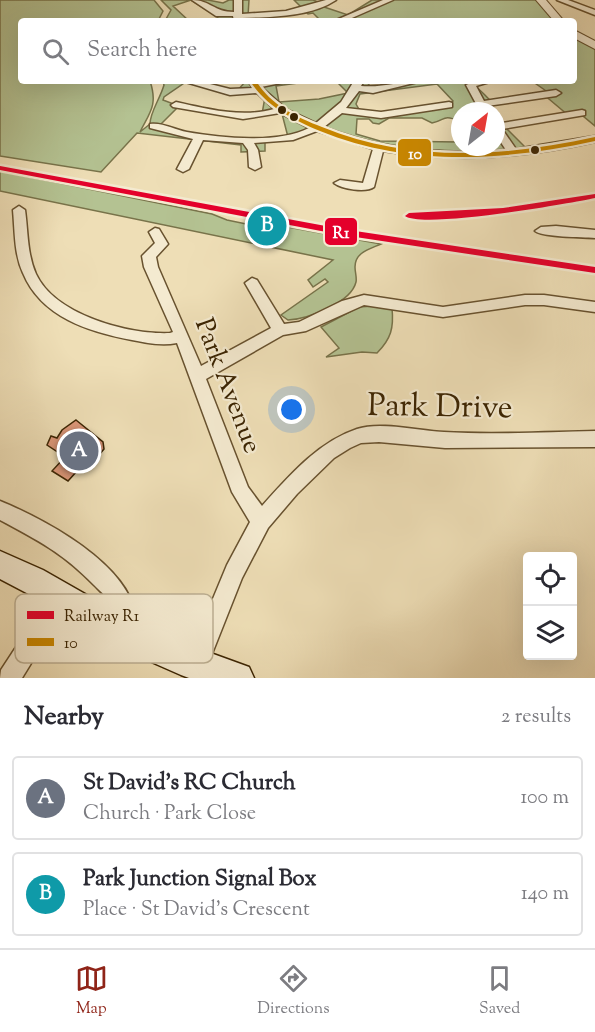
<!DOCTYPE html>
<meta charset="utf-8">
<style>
body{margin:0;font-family:"Sorts Mill Goudy",serif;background:#f7f7f7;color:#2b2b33}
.controls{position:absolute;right:18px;bottom:18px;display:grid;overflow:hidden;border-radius:6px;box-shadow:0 6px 24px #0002}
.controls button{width:54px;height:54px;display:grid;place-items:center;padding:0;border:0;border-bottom:2px solid #e1e1e2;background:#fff;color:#2b2b33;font:30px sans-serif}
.compass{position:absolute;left:451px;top:102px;width:54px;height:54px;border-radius:50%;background:#fff;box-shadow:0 6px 24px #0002;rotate:31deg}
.you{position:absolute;left:292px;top:410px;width:21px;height:21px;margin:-15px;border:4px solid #fff;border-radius:50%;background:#1a73e8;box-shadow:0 0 0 9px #1a73e833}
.badge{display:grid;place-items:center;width:39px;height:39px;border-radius:50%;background:#8f2418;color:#fff;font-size:20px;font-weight:700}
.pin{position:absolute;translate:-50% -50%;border:3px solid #fff;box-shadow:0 2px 6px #0006}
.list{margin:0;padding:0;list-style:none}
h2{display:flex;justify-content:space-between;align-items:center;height:78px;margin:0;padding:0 24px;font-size:26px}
h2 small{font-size:20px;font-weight:400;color:#7c7c81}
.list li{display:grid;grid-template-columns:39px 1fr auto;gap:18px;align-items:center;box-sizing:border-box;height:84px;margin:0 12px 12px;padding:0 12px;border:2px solid #e1e1e2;border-radius:6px}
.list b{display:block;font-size:22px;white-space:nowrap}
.list p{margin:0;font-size:20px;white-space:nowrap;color:#7c7c81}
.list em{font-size:20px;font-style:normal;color:#7c7c81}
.icon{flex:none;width:33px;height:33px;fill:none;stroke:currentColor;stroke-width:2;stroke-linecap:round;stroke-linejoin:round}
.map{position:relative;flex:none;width:595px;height:678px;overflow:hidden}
.search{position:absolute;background:#fff;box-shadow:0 6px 24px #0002;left:18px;right:18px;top:18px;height:66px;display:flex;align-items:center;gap:15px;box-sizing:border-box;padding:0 21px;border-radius:6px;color:#7c7c81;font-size:22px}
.sheet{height:270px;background:#fff}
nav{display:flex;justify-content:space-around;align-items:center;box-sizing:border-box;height:84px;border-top:2px solid #e1e1e2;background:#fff;font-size:16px;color:#7c7c81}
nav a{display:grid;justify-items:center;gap:3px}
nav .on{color:#8f2418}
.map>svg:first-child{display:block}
.green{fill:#b4c292;stroke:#78734a;stroke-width:1.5;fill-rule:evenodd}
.building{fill:#df997b;stroke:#3b2402;stroke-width:1.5}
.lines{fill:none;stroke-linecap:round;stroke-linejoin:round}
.minor-casing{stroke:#68522f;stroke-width:3}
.tertiary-casing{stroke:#68522f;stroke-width:2}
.secondary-casing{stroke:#3b2402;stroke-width:3}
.minor{fill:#f4ead0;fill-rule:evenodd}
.tertiary{fill:#f4ead0;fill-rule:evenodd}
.secondary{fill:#f4ead0;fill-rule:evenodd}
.bus-1-casing{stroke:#f4ead0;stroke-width:5}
.bus-1{fill:#c88600;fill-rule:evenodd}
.rail-1-casing{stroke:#f4ead0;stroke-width:5}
.rail-1{fill:#e4002b;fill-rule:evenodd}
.bus-dot{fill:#3b2402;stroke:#f4ead0;stroke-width:2}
.labels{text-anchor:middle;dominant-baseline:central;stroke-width:4.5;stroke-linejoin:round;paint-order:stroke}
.street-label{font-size:26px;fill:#3b2402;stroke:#f4ead0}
.near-street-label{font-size:32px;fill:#3b2402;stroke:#f4ead0}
.key{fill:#f4ead0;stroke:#bcaf92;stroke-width:1.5}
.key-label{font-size:16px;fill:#3b2402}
.line-badge{stroke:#f4ead0;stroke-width:2}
.badge-label{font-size:16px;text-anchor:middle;font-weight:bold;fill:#fff}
</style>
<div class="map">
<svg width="595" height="678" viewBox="0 0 595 678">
<rect width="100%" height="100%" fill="#eedeb6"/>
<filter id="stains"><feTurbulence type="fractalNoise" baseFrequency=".00333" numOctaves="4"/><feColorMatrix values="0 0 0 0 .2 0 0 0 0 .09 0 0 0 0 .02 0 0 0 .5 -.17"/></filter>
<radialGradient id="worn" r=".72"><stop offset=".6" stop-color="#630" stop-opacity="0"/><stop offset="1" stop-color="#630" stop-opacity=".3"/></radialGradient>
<!-- green -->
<g class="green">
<path d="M 0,0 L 154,0 L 163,11 L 158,21 L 21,21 L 21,81 L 150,81 C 158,105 150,112 140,132 L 150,124 C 150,112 160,99 164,85 L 163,82 L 187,81 L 164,97 L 163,100 L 179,106 L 158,127 L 164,130 L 236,139 L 265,139 L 265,151 L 241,152 L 241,145 L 137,133 L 101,172 L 0,156 Z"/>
<path d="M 161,0 L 208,0 L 223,3 L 229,0 L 249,0 L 248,16 L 245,16 L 245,21 L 221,21 L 216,16 L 191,0 L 173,6 L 189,21 L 165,21 L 171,10 Z"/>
<path d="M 294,0 L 313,0 L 324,4 L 321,6 L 348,15 L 372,0 L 541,0 L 559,21 L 315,21 L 319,19 L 313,13 L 308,14 Z"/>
<path d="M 574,33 L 595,46 L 595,126 L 583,116 L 584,114 L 568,115 L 543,94 L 549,93 L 532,81 L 574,81 Z"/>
<path d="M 246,81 L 313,81 L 276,86 L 279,102 L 319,99 L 348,93 L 336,81 L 366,81 L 373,90 C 402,84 448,72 475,86 C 481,90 486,97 492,102 L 481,104 L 485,111 L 460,111 L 460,121 C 441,114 447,120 432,123 L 422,118 L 389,118 L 379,124 L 373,123 L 369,119 L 357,119 L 356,134 L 380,141 L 460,142 L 460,147 L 496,147 L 496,127 L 504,126 L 529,151 L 514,154 L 402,150 L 315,128 L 288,137 L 281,110 L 262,114 L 265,97 L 258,90 L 236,92 ZM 437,84 L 453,101 L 449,105 L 376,113 L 360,111 L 356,104 L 360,94 Z"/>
<path d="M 0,171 L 212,214 L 227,220 L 280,231 L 282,226 L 381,244 C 370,249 355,252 355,267 C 355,272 357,278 356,282 C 351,303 308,319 288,320 L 281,315 L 328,282 L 325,279 L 313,287 L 308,280 L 333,260 L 0,191 Z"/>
<path d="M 373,306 L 392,308 C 394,328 391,339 377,353 L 362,352 L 326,357 L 339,348 L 321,327 L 359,307 Z"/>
</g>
<!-- building -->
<path class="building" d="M 76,420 L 103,442 L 104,449 L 98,456 L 88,459 L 68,481 L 52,471 L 65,457 L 47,445 L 51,436 L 57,438 L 62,430 Z"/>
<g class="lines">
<!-- minor casing -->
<g class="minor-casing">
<g id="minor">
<path d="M 192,0 C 210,0 214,12 234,12 L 234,0 L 242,0 L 242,14 L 286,11 L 326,0 L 336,0 C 311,17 271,17 242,18 L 242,21 L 234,21 L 233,16 L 216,16 Z"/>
<path d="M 383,0 L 393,0 L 345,21 L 334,21 Z"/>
<path d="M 557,0 L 568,0 L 595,10 L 595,15 Z"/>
<path d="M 182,81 L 198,81 L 230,89 L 253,88 L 248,81 L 291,81 L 261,87 L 286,109 L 316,123 L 341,102 L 354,81 L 364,81 L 361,86 C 381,88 401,81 422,81 L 373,93 L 359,91 L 346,108 L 381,112 L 449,102 L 452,103 L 452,107 L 381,118 L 342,113 L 324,127 C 382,150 444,155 506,150 L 496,135 L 496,124 L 582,110 L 585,111 L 585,115 L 502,129 L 516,149 L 595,136 L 595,142 C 524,158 456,163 383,151 L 374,187 C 366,193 342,189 334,183 L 340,180 L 363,183 L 373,149 L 317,131 L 293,140 L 254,143 L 258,150 L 261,167 L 255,170 L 249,167 L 248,150 L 243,143 L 203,140 L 189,169 L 183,172 L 177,169 L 193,139 L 150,128 L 150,124 C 162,122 176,130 187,132 C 221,138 278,144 309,128 L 280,113 L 243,119 L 173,107 L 171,105 L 176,102 C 207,109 242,118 274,109 L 257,93 L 230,95 Z"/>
<path d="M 476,81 L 493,81 L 476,86 L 484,101 L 556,90 L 561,93 L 556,96 L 487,106 L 490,111 L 480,111 L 466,85 Z"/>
<path d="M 19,206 L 25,210 C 28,231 27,254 36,274 C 55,315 129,335 170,333 L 173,332 L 144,267 L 142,256 L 155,243 L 149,232 L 155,228 L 159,229 L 168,244 L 156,257 L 158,267 L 201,366 L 271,328 L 245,283 L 252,278 L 257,280 L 284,324 L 299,322 L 342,301 L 364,295 L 443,307 L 525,295 L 544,295 L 595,302 L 595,312 L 544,305 L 525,305 L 443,317 L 364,305 L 306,331 L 283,335 L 206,379 L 248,487 L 262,506 C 289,476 318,442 357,429 C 380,421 419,431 444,432 C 494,435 545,432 595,431 L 595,447 L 445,448 L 379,442 L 361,443 L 350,448 L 334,458 L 297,494 L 268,528 L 242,578 L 204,674 L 196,677 L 188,674 L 185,666 L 227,565 L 250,522 L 232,492 L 177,343 C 162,346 147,343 132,340 C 89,332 41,317 23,273 C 14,254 15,231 13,210 Z"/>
<path d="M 556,226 L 595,230 L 595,238 C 583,237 541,237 535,231 L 541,227 Z"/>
<path d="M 0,501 C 47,520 158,578 132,642 L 124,645 L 116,642 C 112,631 117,621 114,610 C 111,600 101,592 94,585 C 63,553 39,541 0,520 Z"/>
<path d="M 61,586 L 68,589 L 71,596 L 68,603 L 22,678 L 0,678 L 1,670 L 54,589 Z"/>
</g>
</g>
<!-- tertiary casing -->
<g class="tertiary-casing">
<g id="tertiary">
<path d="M 536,0 L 546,0 L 564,21 L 554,21 Z"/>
<path d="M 574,30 L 595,41 L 595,49 L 574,38 Z"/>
</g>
</g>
<!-- secondary casing -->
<g class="secondary-casing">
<path id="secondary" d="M 0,551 L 43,570 L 150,631 L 249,667 L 254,678 L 189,678 L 181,675 L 115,646 L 38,599 L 0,579 Z"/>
</g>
<!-- minor -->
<use href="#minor" class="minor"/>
<!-- tertiary -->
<use href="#tertiary" class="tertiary"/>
<!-- secondary -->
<use href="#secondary" class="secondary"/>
<!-- bus-1 casing -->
<g class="bus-1-casing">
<path id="bus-1" d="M 250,81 L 256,81 C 271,105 296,117 322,127 C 410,163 504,157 595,137 L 595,141 C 504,161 408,167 320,131 C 292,119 267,107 250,81 Z"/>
</g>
<!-- bus-1 -->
<use href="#bus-1" class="bus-1"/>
<!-- rail-1 casing -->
<g class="rail-1-casing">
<g id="rail-1">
<path d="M 0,166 L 342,229 L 595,267 L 595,273 L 342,235 L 0,170 Z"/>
<path d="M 595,194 L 595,198 C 567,204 423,229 405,216 L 409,213 L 503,208 Z"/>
</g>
</g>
<!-- rail-1 -->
<use href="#rail-1" class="rail-1"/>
</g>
<!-- markers -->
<g class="bus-dot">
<circle cx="282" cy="110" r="5"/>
<circle cx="294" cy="117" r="5"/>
<circle cx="535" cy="150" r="5"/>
</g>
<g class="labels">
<!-- street labels -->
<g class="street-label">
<text transform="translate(227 386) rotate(69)">Park Avenue</text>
</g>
<!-- near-street labels -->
<g class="near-street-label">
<text transform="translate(440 408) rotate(1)">Park Drive</text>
</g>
</g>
<!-- legend -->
<rect x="15" y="594" width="198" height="69" rx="9" class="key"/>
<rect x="27" y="611" width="27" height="8" fill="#e4002b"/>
<rect x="27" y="638" width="27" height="8" fill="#c88600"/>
<g class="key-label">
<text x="64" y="621">Railway R1</text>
<text x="64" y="648">10</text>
</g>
<g class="line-badge">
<rect x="397" y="138" width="35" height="29" rx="6" fill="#c88600"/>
<rect x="324" y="217" width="34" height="29" rx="6" fill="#e4002b"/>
</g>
<g class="badge-label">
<text x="415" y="159">10</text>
<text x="341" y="238">R1</text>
</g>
<rect width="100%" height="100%" filter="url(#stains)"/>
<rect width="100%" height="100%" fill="url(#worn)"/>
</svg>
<div class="controls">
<button><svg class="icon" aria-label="locate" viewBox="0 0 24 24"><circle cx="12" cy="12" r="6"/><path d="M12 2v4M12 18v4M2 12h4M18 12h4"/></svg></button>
<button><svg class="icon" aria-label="layers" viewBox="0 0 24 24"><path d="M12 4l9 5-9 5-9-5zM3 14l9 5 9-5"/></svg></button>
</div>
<svg class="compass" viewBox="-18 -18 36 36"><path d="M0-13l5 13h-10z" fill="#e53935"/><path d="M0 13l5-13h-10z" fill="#7c7c81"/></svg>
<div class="you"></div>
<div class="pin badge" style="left:79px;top:451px;background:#6b7280">A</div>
<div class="pin badge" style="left:267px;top:226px;background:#0f9aa8">B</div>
<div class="search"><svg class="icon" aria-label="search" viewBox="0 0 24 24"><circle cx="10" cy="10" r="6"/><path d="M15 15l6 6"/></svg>Search here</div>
</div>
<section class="sheet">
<h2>Nearby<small>2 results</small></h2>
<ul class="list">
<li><span class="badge" style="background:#6b7280">A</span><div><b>St David's RC Church</b><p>Church · Park Close</p></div><em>100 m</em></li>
<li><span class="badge" style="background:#0f9aa8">B</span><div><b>Park Junction Signal Box</b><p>Place · St David's Crescent</p></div><em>140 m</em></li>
</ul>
</section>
<nav>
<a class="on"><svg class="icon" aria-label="map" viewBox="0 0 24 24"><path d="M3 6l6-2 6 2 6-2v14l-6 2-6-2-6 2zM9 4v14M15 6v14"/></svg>Map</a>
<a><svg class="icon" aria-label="directions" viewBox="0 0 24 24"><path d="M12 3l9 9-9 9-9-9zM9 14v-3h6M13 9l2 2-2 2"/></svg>Directions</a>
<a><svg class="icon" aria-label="saved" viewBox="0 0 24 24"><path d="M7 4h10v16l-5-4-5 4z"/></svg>Saved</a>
</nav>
